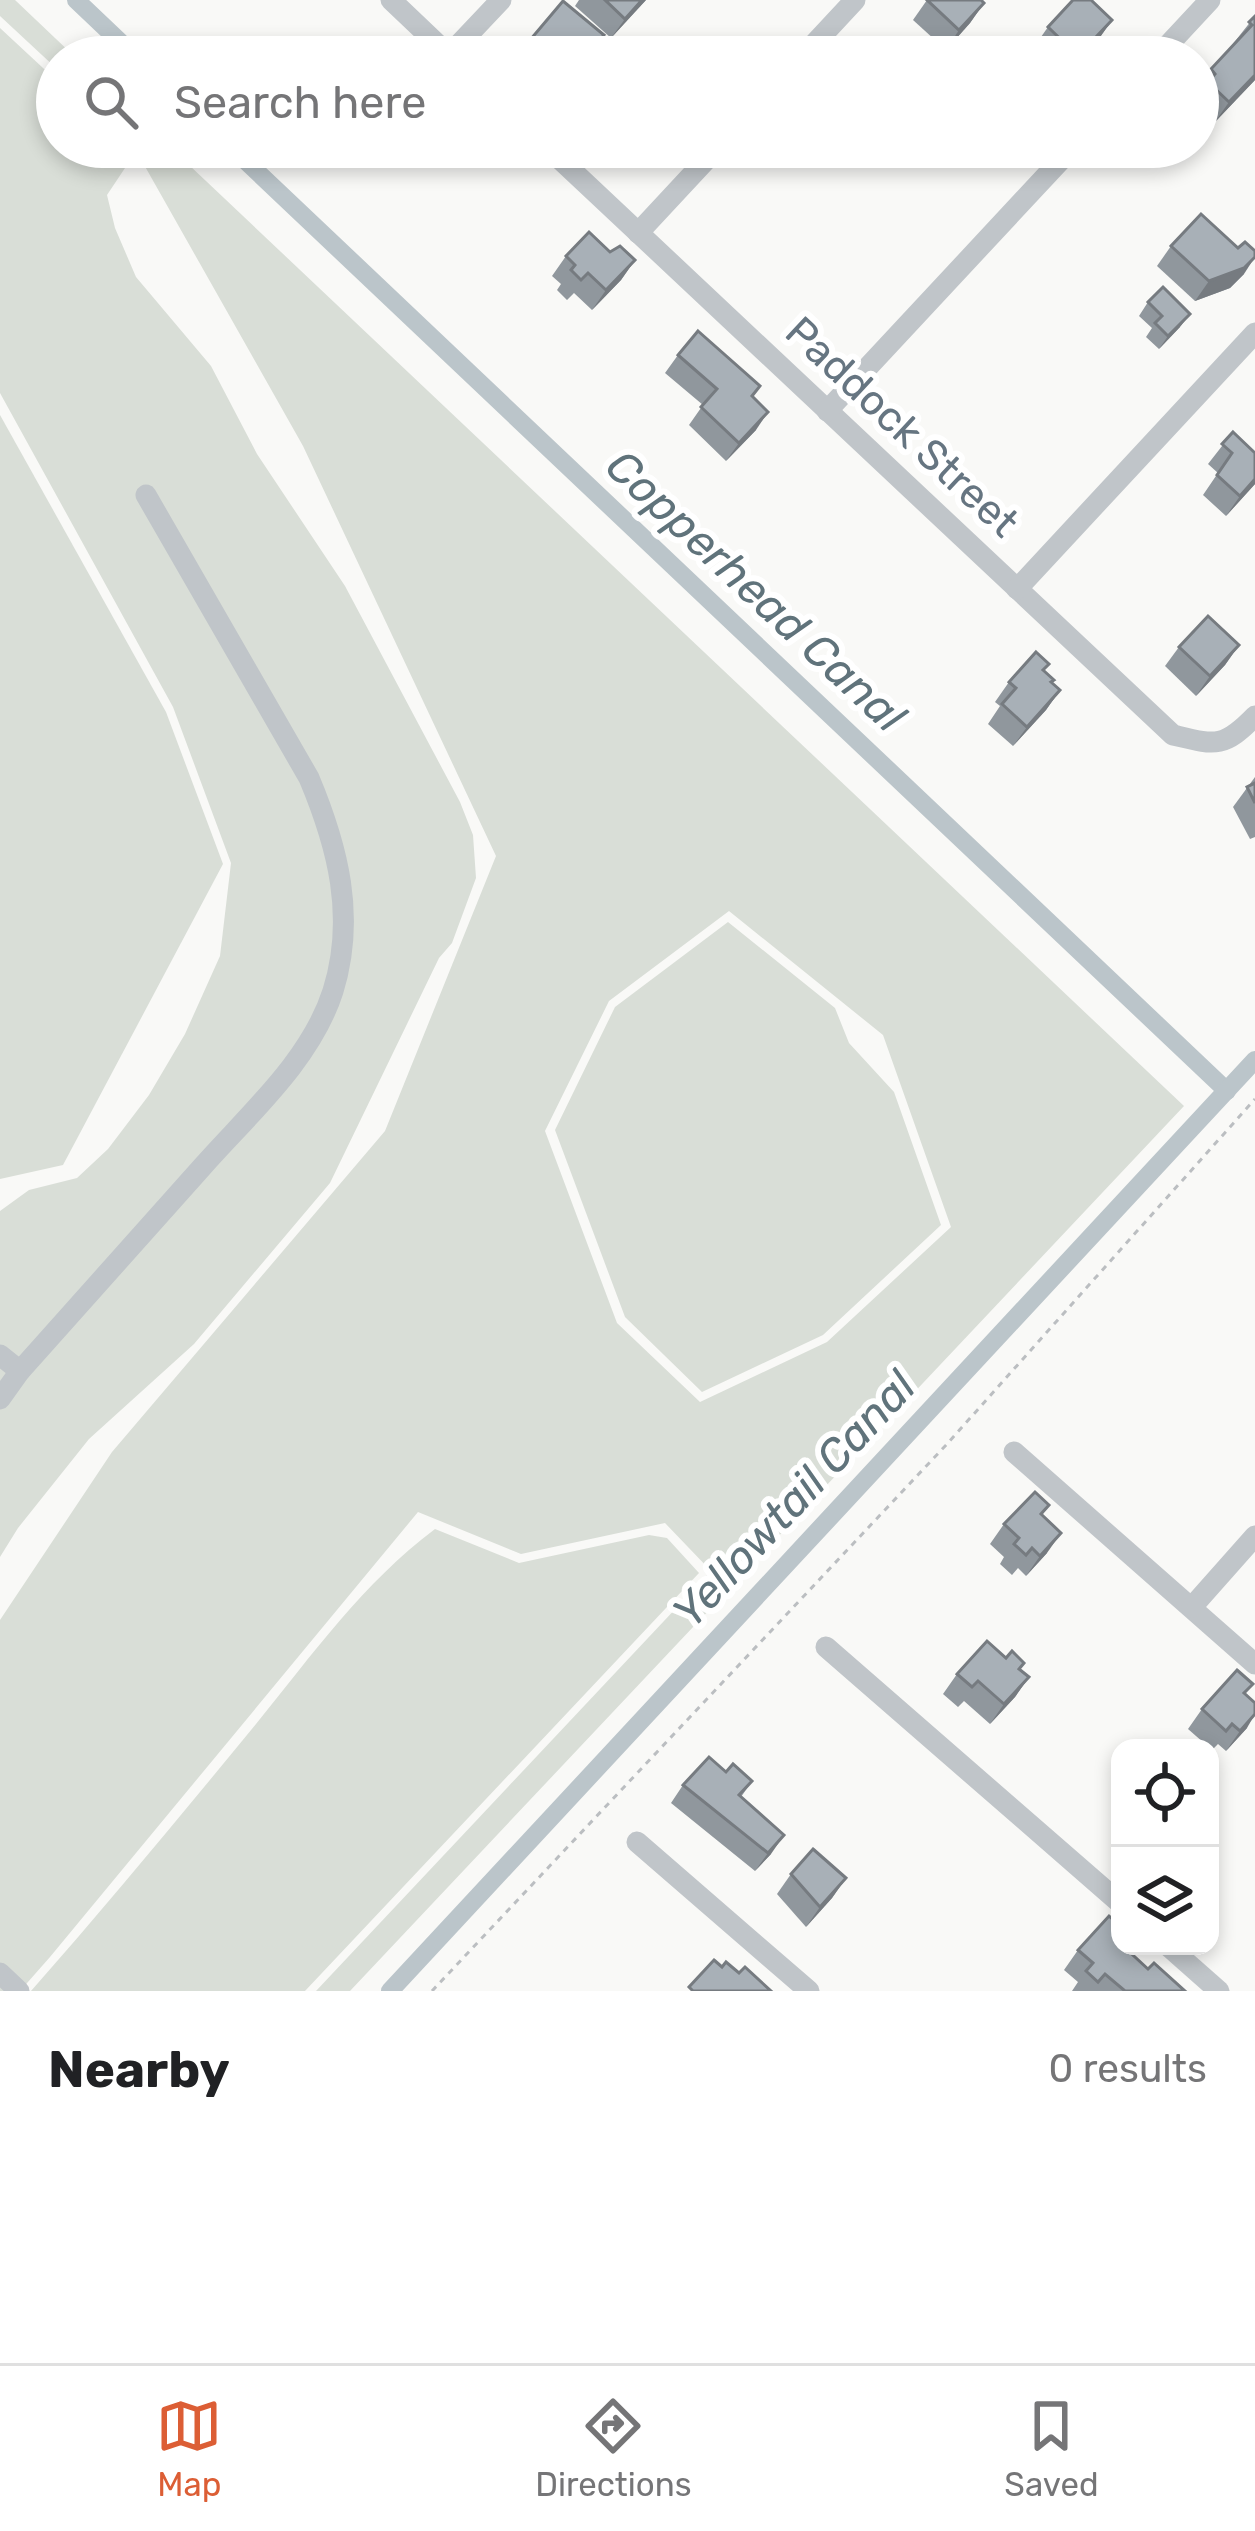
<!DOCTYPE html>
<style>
body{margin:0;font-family:Rubik,sans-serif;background:#f6f6f6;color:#202124}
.controls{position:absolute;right:36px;bottom:36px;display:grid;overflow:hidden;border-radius:24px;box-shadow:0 6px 18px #0003}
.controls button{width:108px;height:108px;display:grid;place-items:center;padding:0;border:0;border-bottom:3px solid #e0e0e0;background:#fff;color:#202124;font:60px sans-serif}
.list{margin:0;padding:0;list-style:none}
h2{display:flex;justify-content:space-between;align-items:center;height:156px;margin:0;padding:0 48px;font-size:51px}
h2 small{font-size:39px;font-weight:400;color:#757577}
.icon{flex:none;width:66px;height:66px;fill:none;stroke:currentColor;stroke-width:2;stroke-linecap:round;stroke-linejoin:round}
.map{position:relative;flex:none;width:1255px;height:1991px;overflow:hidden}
.search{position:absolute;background:#fff;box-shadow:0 6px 18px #0003;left:36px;right:36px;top:36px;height:132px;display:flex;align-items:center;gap:30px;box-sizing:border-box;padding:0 42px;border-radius:66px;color:#757577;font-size:45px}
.sheet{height:372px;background:#fff}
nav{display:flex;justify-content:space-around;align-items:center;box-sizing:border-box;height:168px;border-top:3px solid #e0e0e0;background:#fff;font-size:33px;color:#757577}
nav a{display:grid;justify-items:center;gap:6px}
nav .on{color:#dc5e35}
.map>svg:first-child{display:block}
.green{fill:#d9ded7;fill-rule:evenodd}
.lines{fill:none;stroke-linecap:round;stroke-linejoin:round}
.canal{stroke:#bbc5ca;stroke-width:18}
.path{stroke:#bbbec1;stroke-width:3;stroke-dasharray:6 6;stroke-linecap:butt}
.minor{stroke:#c0c5c9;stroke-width:21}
.wall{fill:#90979d}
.shaded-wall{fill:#767b80}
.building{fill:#a8b0b7;stroke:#767b80;stroke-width:3}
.labels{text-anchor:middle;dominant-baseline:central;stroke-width:12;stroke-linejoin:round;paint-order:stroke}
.street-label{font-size:42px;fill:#667581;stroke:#fff}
.water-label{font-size:45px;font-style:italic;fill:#60737b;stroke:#fff}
</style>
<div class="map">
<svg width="1255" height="1991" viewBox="0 0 1255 1991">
<rect width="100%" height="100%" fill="#f9f9f7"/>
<!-- green -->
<g class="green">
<path d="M 0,0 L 15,0 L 75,57 L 57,57 L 57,69 L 0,16 Z"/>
<path d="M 0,28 L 57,81 L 57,147 L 124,147 L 131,159 L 107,195 L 115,228 L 136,277 L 211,366 L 257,454 L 345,586 L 460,802 L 473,835 L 476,878 L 452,943 L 439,958 L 330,1183 L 194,1344 L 89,1439 L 18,1528 L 0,1557 L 0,1211 L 29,1190 L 77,1178 L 108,1149 L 149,1095 L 185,1034 L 220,956 L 231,863 L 173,707 L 0,393 Z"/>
<path d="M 134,147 L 170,147 L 1184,1106 L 350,1991 L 316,1991 L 711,1571 L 665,1523 L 521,1554 L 418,1512 L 50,1957 L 20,1991 L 0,1991 L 0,1620 L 112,1452 L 385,1131 L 496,856 L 303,446 ZM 729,911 L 883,1035 L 951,1227 L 827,1342 L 700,1402 L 617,1323 L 545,1131 L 609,1001 Z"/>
<path d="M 0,415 L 166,712 L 223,864 L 63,1165 L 0,1179 Z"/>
<path d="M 728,922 L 835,1008 L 849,1043 L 894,1092 L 941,1225 L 823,1335 L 702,1392 L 625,1317 L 555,1130 L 615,1007 Z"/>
<path d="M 435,1529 L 519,1563 L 649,1535 L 667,1538 L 699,1573 L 305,1991 L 31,1991 C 108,1904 182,1814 256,1724 C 312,1655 364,1582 435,1529 Z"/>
</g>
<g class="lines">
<!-- canal -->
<g class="canal">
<path d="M 76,0 L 136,57"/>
<path d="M 231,147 L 1227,1091"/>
<path d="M 390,1991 L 1255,1060"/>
</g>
<!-- path -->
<path class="path" d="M 432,1991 L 947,1444 L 1255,1099"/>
<!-- minor -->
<g class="minor">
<path d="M 391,0 L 451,57"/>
<path d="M 449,55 L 501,0"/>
<path d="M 802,57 L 855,0"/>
<path d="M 1157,57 L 1210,0"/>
<path d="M 547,147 L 1173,735 C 1215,745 1223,749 1255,716"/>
<path d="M 638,233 L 718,147"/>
<path d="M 827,411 L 1073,147"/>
<path d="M 1017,589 L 1255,333"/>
<path d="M 0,1355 L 20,1371"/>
<path d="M 0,1399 L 20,1371 C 81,1303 142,1234 203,1166 C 249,1114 311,1060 333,991 C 356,917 338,847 309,778 L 146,495"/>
<path d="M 1014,1452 L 1255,1664"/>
<path d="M 1192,1607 L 1255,1536"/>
<path d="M 826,1647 L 1120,1903"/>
<path d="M 637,1842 L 809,1991"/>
<path d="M 1168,1946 L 1219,1991"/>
<path d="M 0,1973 L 19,1991"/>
</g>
</g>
<!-- wall -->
<g class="wall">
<path d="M 579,0 L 646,0 L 611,38 L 575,6 Z"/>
<path d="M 927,0 L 984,3 L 970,23 L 946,50 L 913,20 Z"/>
<path d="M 1255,16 L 1255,80 L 1215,122 L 1198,105 L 1198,96 L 1200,93 L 1198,88 Z"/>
<path d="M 1112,20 L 1098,40 L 1082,57 L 1044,57 L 1034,47 L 1048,27 Z"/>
<path d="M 530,40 L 589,57 L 518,57 Z"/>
<path d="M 1171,246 L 1238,248 L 1244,274 L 1230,288 L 1195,301 L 1157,266 Z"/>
<path d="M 610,252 L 635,260 L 621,280 L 592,310 L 574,293 L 567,300 L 557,290 L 561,284 L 552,276 L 566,256 Z"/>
<path d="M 1148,302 L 1180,327 L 1159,349 L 1146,337 L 1152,328 L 1139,316 Z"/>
<path d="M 678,355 L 760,386 L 752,397 L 756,430 L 726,461 L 689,425 L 703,405 L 665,373 Z"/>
<path d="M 1233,432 L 1255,484 L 1226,516 L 1203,495 L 1218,473 L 1208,464 Z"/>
<path d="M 1239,645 L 1225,665 L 1196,696 L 1165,666 L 1179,647 Z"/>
<path d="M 1049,664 L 1044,670 L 1052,683 L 1060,690 L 1046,710 L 1013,746 L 988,724 L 1000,706 L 995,702 L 1009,682 Z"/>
<path d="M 1255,777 L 1255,837 L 1250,839 L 1233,807 Z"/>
<path d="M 1049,1505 L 1042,1515 L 1047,1553 L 1026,1576 L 1018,1568 L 1012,1575 L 1000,1564 L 1004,1557 L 990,1544 L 1004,1524 Z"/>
<path d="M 1020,1669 L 1029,1677 L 1015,1697 L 990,1724 L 964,1701 L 958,1707 L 943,1694 L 957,1674 Z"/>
<path d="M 1253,1684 L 1245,1694 L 1247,1728 L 1226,1751 L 1218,1744 L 1212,1750 L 1188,1729 L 1202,1709 Z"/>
<path d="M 726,1772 L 752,1781 L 741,1797 L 771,1854 L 755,1871 L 671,1803 L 683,1785 Z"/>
<path d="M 791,1874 L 846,1878 L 832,1898 L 806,1927 L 777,1894 Z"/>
<path d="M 1120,1926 L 1120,1936 L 1117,1941 L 1148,1969 L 1185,1991 L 1072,1991 L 1078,1982 L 1064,1970 L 1078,1950 Z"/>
</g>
<!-- shaded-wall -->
<g class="shaded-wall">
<path d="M 642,0 L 646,0 L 611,38 L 625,19 Z"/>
<path d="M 984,3 L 970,23 L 946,50 L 959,30 Z"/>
<path d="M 1112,20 L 1098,40 L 1082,57 L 1077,57 Z"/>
<path d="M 1255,75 L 1255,80 L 1215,122 L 1229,102 Z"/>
<path d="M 1255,257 L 1244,274 L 1230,288 L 1195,301 L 1209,281 Z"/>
<path d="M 635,260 L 621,280 L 592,310 L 606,290 Z"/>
<path d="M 1190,314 L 1180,327 L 1159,349 L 1168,336 Z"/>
<path d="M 768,412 L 756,430 L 726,461 L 739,443 Z"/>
<path d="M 1255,479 L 1255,484 L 1226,516 L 1240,496 Z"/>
<path d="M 1239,645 L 1225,665 L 1196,696 L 1210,676 Z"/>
<path d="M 1060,690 L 1046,710 L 1013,746 L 1027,727 Z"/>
<path d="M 1061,1533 L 1047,1553 L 1026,1576 L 1040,1556 Z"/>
<path d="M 1029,1677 L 1015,1697 L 990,1724 L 1004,1704 Z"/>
<path d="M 1255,1714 L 1247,1728 L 1226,1751 L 1240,1731 Z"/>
<path d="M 784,1835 L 771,1854 L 755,1871 L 768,1853 Z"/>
<path d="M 846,1878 L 832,1898 L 806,1927 L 820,1907 Z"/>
</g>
<!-- building -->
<g class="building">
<path d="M 605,0 L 642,0 L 625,19 Z"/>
<path d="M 927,0 L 981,0 L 984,3 L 959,30 Z"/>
<path d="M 1073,0 L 1091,0 L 1112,20 L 1078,56 L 1048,27 Z"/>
<path d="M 563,1 L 604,35 L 586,57 L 550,57 L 530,40 Z"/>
<path d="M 1255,16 L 1255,75 L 1229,102 L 1208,82 L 1215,74 L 1211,69 L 1252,25 L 1249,22 Z"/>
<path d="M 674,41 L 693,57 L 667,57 L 663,53 Z"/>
<path d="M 1201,214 L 1238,248 L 1245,242 L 1255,251 L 1255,257 L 1244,268 L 1209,281 L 1171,246 Z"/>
<path d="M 589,232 L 610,252 L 620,246 L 635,260 L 606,290 L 588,273 L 581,280 L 571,270 L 575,265 L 566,256 Z"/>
<path d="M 1163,287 L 1190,314 L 1168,336 L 1155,323 L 1162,316 L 1148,302 Z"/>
<path d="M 698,331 L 760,386 L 752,396 L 768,412 L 739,443 L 701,407 L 717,389 L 678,355 Z"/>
<path d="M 1233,432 L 1255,453 L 1255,479 L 1240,496 L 1217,475 L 1232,453 L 1222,444 Z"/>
<path d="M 1208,616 L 1239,645 L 1210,676 L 1179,647 Z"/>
<path d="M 1036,652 L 1049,664 L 1043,670 L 1054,680 L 1051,682 L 1060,690 L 1027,727 L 1002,704 L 1016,688 L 1009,682 Z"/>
<path d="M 1255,783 L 1255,803 L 1247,787 Z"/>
<path d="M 1035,1492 L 1049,1505 L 1041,1514 L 1061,1533 L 1040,1556 L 1032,1548 L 1026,1555 L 1014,1544 L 1019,1538 L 1004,1524 Z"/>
<path d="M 987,1641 L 1006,1658 L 1012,1651 L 1024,1663 L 1019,1669 L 1029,1677 L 1004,1704 L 978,1681 L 972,1687 L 957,1674 Z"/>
<path d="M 1237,1670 L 1253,1684 L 1244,1693 L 1255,1703 L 1255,1714 L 1240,1731 L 1232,1724 L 1226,1731 L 1202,1709 Z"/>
<path d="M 709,1757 L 726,1772 L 733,1764 L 752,1781 L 739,1795 L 784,1835 L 768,1853 L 683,1785 Z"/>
<path d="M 813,1849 L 846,1878 L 820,1907 L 791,1874 Z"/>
<path d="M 1109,1916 L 1120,1926 L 1120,1935 L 1116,1939 L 1120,1946 L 1123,1946 L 1148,1969 L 1154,1963 L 1185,1991 L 1125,1991 L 1105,1974 L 1098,1982 L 1086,1971 L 1093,1963 L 1078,1950 Z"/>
<path d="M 714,1960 L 722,1967 L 726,1962 L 739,1973 L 745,1967 L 771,1991 L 693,1991 L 689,1987 Z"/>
</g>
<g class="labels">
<!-- street labels -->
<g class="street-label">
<text transform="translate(902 427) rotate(43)">Paddock Street</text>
</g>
<!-- water labels -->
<g class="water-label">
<text transform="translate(756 591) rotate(43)">Copperhead Canal</text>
<text transform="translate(794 1499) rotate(-47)">Yellowtail Canal</text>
</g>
</g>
</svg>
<div class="controls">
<button><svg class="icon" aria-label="locate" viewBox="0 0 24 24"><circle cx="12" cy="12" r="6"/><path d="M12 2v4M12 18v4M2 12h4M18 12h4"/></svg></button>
<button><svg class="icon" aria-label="layers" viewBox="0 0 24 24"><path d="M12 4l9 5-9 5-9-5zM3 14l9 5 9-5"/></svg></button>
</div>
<div class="search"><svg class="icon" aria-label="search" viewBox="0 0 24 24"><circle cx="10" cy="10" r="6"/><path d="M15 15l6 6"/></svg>Search here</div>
</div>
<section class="sheet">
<h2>Nearby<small>0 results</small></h2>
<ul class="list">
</ul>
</section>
<nav>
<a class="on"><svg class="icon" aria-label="map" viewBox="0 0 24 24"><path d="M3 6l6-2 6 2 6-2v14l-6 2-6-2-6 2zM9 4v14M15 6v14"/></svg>Map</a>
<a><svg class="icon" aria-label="directions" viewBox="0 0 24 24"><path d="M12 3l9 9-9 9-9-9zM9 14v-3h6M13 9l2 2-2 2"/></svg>Directions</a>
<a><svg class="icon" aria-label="saved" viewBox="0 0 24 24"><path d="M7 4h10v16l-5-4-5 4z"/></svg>Saved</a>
</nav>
